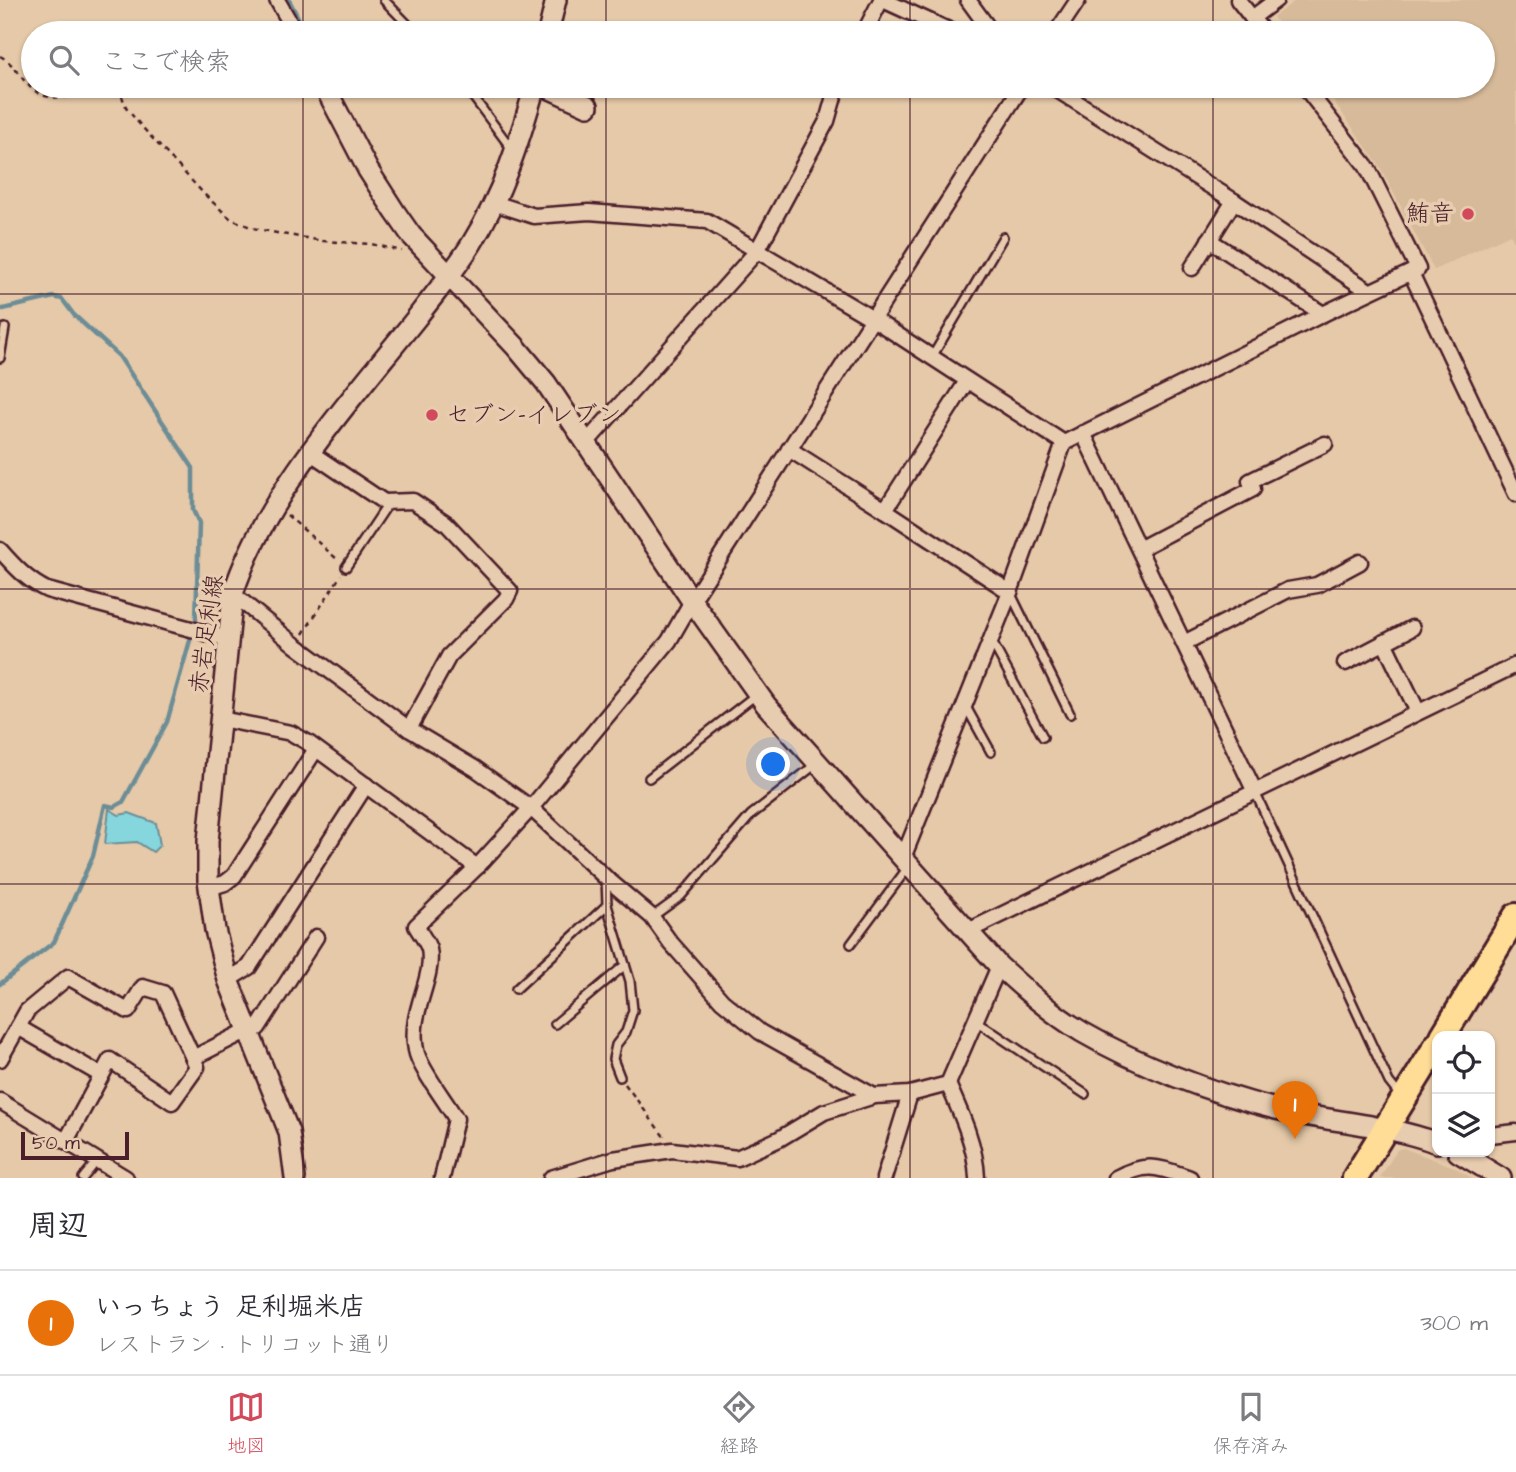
<!DOCTYPE html>
<html lang="ja">
<meta charset="utf-8">
<style>
body{margin:0;font-family:"Architects Daughter","Klee One",sans-serif;background:#f7f7f7;color:#2b2b33}
.controls{position:absolute;right:21px;bottom:21px;display:grid;overflow:hidden;border-radius:14px;box-shadow:0 2px 5px #0004}
.controls button{width:63px;height:63px;display:grid;place-items:center;padding:0;border:0;border-bottom:2px solid #e1e1e2;background:#fff;color:#2b2b33;font:35px sans-serif}
.scale{position:absolute;left:21px;bottom:18px;width:108px;box-sizing:border-box;padding-left:7px;border:4px solid #4a1f2b;border-top:0;font-size:19px;line-height:24px;white-space:nowrap;color:#4a1f2b;-webkit-text-stroke:5px #e8ccaf;paint-order:stroke}
.you{position:absolute;left:774px;top:765px;width:24px;height:24px;margin:-18px;border:5px solid #fff;border-radius:50%;background:#1a73e8;box-shadow:0 0 0 10px #1a73e833}
.badge{display:grid;place-items:center;width:46px;height:46px;border-radius:50%;background:#d1495b;color:#fff;font-size:23px;font-weight:700}
.pin{position:absolute;translate:-50% -58px;filter:drop-shadow(0 2px 4px #0008)}
.pin::after{content:'';position:absolute;top:37px;width:24px;height:21px;background:inherit;clip-path:polygon(0 0,100% 0,50% 100%)}
.list{margin:0;padding:0;list-style:none}
h2{display:flex;justify-content:space-between;align-items:center;height:91px;margin:0;padding:0 28px;font-size:30px}
h2 small{font-size:23px;font-weight:400;color:#7c7c81}
.list li{display:grid;grid-template-columns:46px 1fr auto;gap:21px;align-items:center;box-sizing:border-box;height:105px;padding:0 28px;border-top:2px solid #e1e1e2}
.list b{display:block;font-size:26px;white-space:nowrap}
.list p{margin:0;font-size:23px;white-space:nowrap;color:#7c7c81}
.list em{font-size:23px;font-style:normal;color:#7c7c81}
.icon{flex:none;width:38px;height:38px;fill:none;stroke:currentColor;stroke-width:2;stroke-linecap:round;stroke-linejoin:round}
.map{position:relative;flex:none;width:1516px;height:1178px;overflow:hidden}
.search{position:absolute;background:#fff;box-shadow:0 2px 5px #0004;left:21px;right:21px;top:21px;height:77px;display:flex;align-items:center;gap:18px;box-sizing:border-box;padding:0 24px;border-radius:38px;color:#7c7c81;font-size:26px}
.sheet{height:196px;background:#fff}
nav{display:flex;justify-content:space-around;align-items:center;box-sizing:border-box;height:98px;border-top:2px solid #e1e1e2;background:#fff;font-size:19px;color:#7c7c81}
nav a{display:grid;justify-items:center;gap:4px}
nav .on{color:#d1495b}
.map>svg:first-child{display:block}
.built{fill:#d6ba99}
.water{fill:#85d6dd;stroke:#6d8d96;stroke-width:2}
.lines{fill:none;stroke-linecap:round;stroke-linejoin:round}
.stream{stroke:#6d8d96;stroke-width:4.5}
.lane-casing{stroke:#4a1f2b;stroke-width:12}
.street-casing{stroke:#4a1f2b;stroke-width:19}
.secondary-casing{stroke:#4a1f2b;stroke-width:24}
.highway-casing{stroke:#4a1f2b;stroke-width:30}
.path{stroke:#4a1f2b;stroke-width:2.5;stroke-dasharray:5 5;stroke-linecap:butt}
.lane{stroke:#e8ccaf;stroke-width:7}
.street{stroke:#e8ccaf;stroke-width:14}
.secondary{stroke:#e8ccaf;stroke-width:19}
.highway{stroke:#ffdd96;stroke-width:24}
.grid{fill:none;stroke:#4a1f2b;stroke-width:2;stroke-opacity:0.55}
.poi-dot{fill:#d1495b;stroke:#e8ccaf;stroke-width:2.5}
.labels{text-anchor:middle;dominant-baseline:central;stroke-width:7;stroke-linejoin:round;paint-order:stroke}
.poi-label{font-size:24px;fill:#4a1f2b;stroke:#e8ccaf;text-anchor:end}
.street-label{font-size:24px;fill:#4a1f2b;stroke:#e8ccaf}
</style>
<div class="map">
<svg width="1516" height="1178" viewBox="0 0 1516 1178">
<rect width="100%" height="100%" fill="#e5c9a8"/>
<filter id="ink" filterUnits="userSpaceOnUse"><feTurbulence type="fractalNoise" baseFrequency=".0143" numOctaves="2"/><feDisplacementMap in="SourceGraphic" scale="14" xChannelSelector="R" yChannelSelector="G"/><feConvolveMatrix kernelMatrix="1 2 1 2 8 2 1 2 1" color-interpolation-filters="sRGB"/></filter>
<g filter="url(#ink)">
<!-- built -->
<g class="built">
<path d="M 1296,0 L 1516,0 L 1516,245 L 1510,234 L 1434,270 L 1379,165 L 1323,86 L 1483,86 L 1483,33 L 1285,33 L 1273,17 Z"/>
<path d="M 1403,1148 L 1454,1167 L 1472,1178 L 1380,1178 L 1397,1150 Z"/>
</g>
<!-- water -->
<path class="water" d="M 109,809 L 119,815 L 129,813 L 156,823 L 160,845 L 153,852 L 137,842 L 105,844 Z"/>
<g class="lines">
<!-- stream -->
<g class="stream">
<path d="M 289,0 L 306,33"/>
<path d="M 0,984 L 54,942 L 93,856 L 105,805 L 114,807 L 123,802 L 167,722 L 196,619 L 199,523 L 193,510 L 193,468 L 119,356 L 74,315 L 62,299 L 54,297 L 3,309"/>
</g>
<!-- lane casing -->
<g class="lane-casing">
<g id="lane">
<path d="M 384,0 L 416,33"/>
<path d="M 465,86 L 511,148"/>
<path d="M 932,357 L 1003,237"/>
<path d="M 0,358 L 5,328"/>
<path d="M 346,567 L 388,504"/>
<path d="M 1010,592 L 1070,714"/>
<path d="M 991,640 L 1043,737"/>
<path d="M 965,705 L 991,752"/>
<path d="M 649,778 L 757,694"/>
<path d="M 1255,792 L 1389,1082 L 1401,1097"/>
<path d="M 606,879 L 607,905 L 630,981 L 633,1010 L 626,1032 L 616,1045 L 613,1059 L 620,1077"/>
<path d="M 652,917 L 681,896 L 751,815 L 816,764"/>
<path d="M 851,944 L 909,866"/>
<path d="M 516,989 L 607,905"/>
<path d="M 976,1021 L 1085,1094"/>
<path d="M 555,1024 L 625,965"/>
<path d="M 83,1178 L 97,1161"/>
</g>
</g>
<!-- street casing -->
<g class="street-casing">
<g id="street">
<path d="M 277,0 L 296,33"/>
<path d="M 883,0 L 955,33"/>
<path d="M 968,0 L 992,33"/>
<path d="M 1238,0 L 1264,33"/>
<path d="M 1252,18 L 1276,0"/>
<path d="M 864,33 L 881,0"/>
<path d="M 1056,33 L 1078,0"/>
<path d="M 1051,86 L 1234,201 L 1369,291"/>
<path d="M 494,203 L 534,216 L 589,212 L 707,221 L 873,319 L 1064,443"/>
<path d="M 1209,240 L 1323,314"/>
<path d="M 1192,268 L 1234,201"/>
<path d="M 1411,273 L 1516,494"/>
<path d="M 967,381 L 885,510 L 1010,592"/>
<path d="M 1083,433 L 1255,792"/>
<path d="M 586,443 L 757,251 L 827,121 L 837,86"/>
<path d="M 789,449 L 885,510"/>
<path d="M 311,453 L 384,502 L 413,501 L 446,523 L 510,591 L 506,599 L 449,656 L 409,729"/>
<path d="M 1139,549 L 1253,489 L 1250,481 L 1325,444"/>
<path d="M 0,550 C 14,566 28,581 47,590 L 228,639"/>
<path d="M 233,594 L 295,645 L 409,729 L 476,769 L 531,808 L 606,878 L 652,917 L 670,942 L 722,1001 L 760,1032 L 874,1096"/>
<path d="M 1384,642 L 1418,712"/>
<path d="M 1184,643 L 1288,590 L 1317,585 L 1360,562"/>
<path d="M 1345,663 L 1412,628"/>
<path d="M 221,719 L 291,733 L 307,742 L 477,867"/>
<path d="M 903,858 L 1010,592 L 1064,443 L 1323,314 L 1418,269 L 1367,167 L 1304,86"/>
<path d="M 209,888 L 225,883 L 234,876 L 316,749"/>
<path d="M 968,931 L 1516,665"/>
<path d="M 228,980 L 249,967 L 366,785"/>
<path d="M 18,1027 L 101,1075"/>
<path d="M 0,1059 L 27,1011 L 68,977 L 128,1011 L 143,987 L 163,993 L 193,1058"/>
<path d="M 948,1084 C 961,1113 976,1146 977,1178"/>
<path d="M 0,1101 L 126,1178"/>
<path d="M 1490,1135 L 1516,1132"/>
<path d="M 66,1141 L 110,1060 L 172,1102 L 197,1067 L 193,1058 L 248,1030 L 258,1028 L 316,937"/>
<path d="M 442,1178 L 456,1119 C 446,1101 419,1068 416,1050 C 408,1012 435,979 429,949 C 427,942 420,933 416,926 L 477,867 L 531,808 L 669,641 L 692,601 L 1022,86"/>
<path d="M 551,1178 L 613,1159 L 672,1150 L 737,1158 L 779,1139 L 824,1112 L 874,1096 L 910,1094 L 948,1084 L 999,966"/>
<path d="M 884,1178 L 910,1094"/>
<path d="M 1116,1178 C 1147,1161 1158,1167 1190,1178"/>
</g>
</g>
<!-- secondary casing -->
<g class="secondary-casing">
<g id="secondary">
<path d="M 548,33 L 556,0"/>
<path d="M 544,86 L 588,106"/>
<path d="M 329,95 L 368,170 L 395,212 L 411,235 L 516,347 L 546,383 L 692,601 L 766,705 L 999,966 C 1025,990 1052,1014 1082,1032 C 1139,1065 1211,1093 1276,1109 C 1329,1122 1386,1124 1437,1143"/>
<path d="M 1458,1152 L 1501,1178"/>
<path d="M 295,1178 L 289,1132 L 228,980 L 215,930 L 208,880 L 208,841 L 233,594 C 265,493 353,398 418,316 C 436,292 456,269 472,243 C 503,193 519,142 535,86"/>
</g>
</g>
<!-- highway casing -->
<g class="highway-casing">
<g id="highway">
<path d="M 1443,1036 L 1516,916"/>
<path d="M 1355,1178 L 1437,1045"/>
</g>
</g>
<!-- path -->
<g class="path">
<path d="M 0,56 C 20,66 24,93 50,97 C 72,101 98,84 121,94 L 127,109 L 142,127 L 205,195 L 231,219 L 253,228 L 282,234 L 323,241 L 371,244 L 402,251"/>
<path d="M 287,515 L 337,559"/>
<path d="M 303,634 L 341,575"/>
<path d="M 625,1084 L 665,1138"/>
</g>
<!-- lane -->
<use href="#lane" class="lane"/>
<!-- street -->
<use href="#street" class="street"/>
<!-- secondary -->
<use href="#secondary" class="secondary"/>
<!-- highway -->
<use href="#highway" class="highway"/>
</g>
</g>
<!-- grid -->
<path class="grid" d="M 303,0 L 303,33M 606,0 L 606,33M 910,0 L 910,33M 1213,0 L 1213,33M 303,86 L 303,1178M 606,86 L 606,1178M 910,86 L 910,1178M 1213,86 L 1213,1178M 0,294 L 1516,294M 0,589 L 1516,589M 0,884 L 1516,884"/>
<!-- markers -->
<g class="poi-dot">
<circle cx="1468" cy="214" r="7"/>
<circle cx="432" cy="415" r="7"/>
</g>
<g class="labels">
<!-- poi labels -->
<g class="poi-label">
<text x="1454" y="214">鮪音</text>
<text x="446" y="415" text-anchor="start">セブン-イレブン</text>
</g>
<!-- street labels -->
<g class="street-label">
<text transform="translate(207 634) rotate(-82)">赤岩足利線</text>
</g>
</g>
</svg>
<div class="controls">
<button><svg class="icon" aria-label="locate" viewBox="0 0 24 24"><circle cx="12" cy="12" r="6"/><path d="M12 2v4M12 18v4M2 12h4M18 12h4"/></svg></button>
<button><svg class="icon" aria-label="layers" viewBox="0 0 24 24"><path d="M12 4l9 5-9 5-9-5zM3 14l9 5 9-5"/></svg></button>
</div>
<div class="scale">50 m</div>
<div class="you"></div>
<div class="pin badge" style="left:1295px;top:1139px;background:#e8710a">1</div>
<div class="search"><svg class="icon" aria-label="search" viewBox="0 0 24 24"><circle cx="10" cy="10" r="6"/><path d="M15 15l6 6"/></svg>ここで検索</div>
</div>
<section class="sheet">
<h2>周辺<small></small></h2>
<ul class="list">
<li><span class="badge" style="background:#e8710a">1</span><div><b>いっちょう 足利堀米店</b><p>レストラン · トリコット通り</p></div><em>300 m</em></li>
</ul>
</section>
<nav>
<a class="on"><svg class="icon" aria-label="map" viewBox="0 0 24 24"><path d="M3 6l6-2 6 2 6-2v14l-6 2-6-2-6 2zM9 4v14M15 6v14"/></svg>地図</a>
<a><svg class="icon" aria-label="directions" viewBox="0 0 24 24"><path d="M12 3l9 9-9 9-9-9zM9 14v-3h6M13 9l2 2-2 2"/></svg>経路</a>
<a><svg class="icon" aria-label="saved" viewBox="0 0 24 24"><path d="M7 4h10v16l-5-4-5 4z"/></svg>保存済み</a>
</nav>
